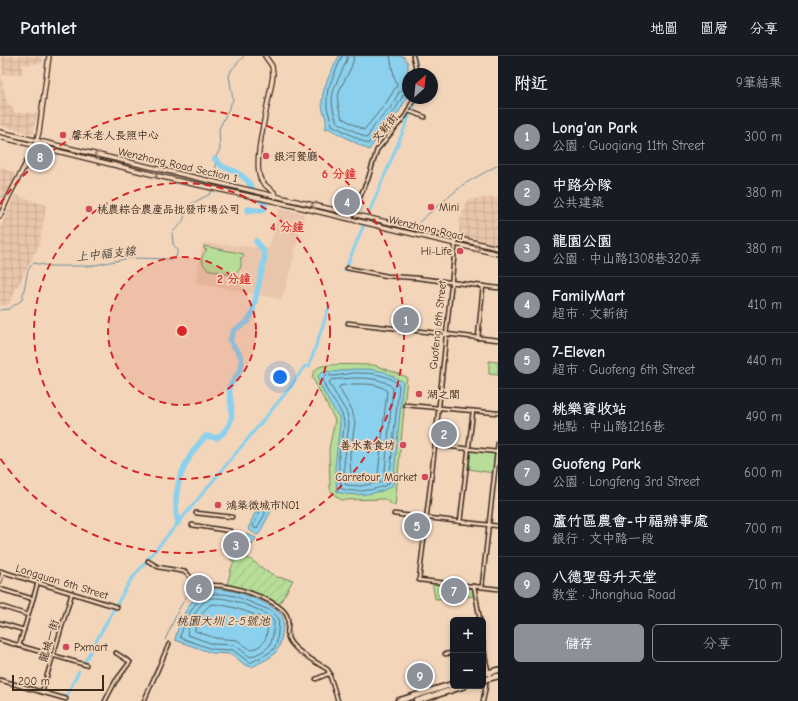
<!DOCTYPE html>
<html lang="zh-TW">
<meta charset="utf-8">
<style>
body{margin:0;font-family:"Comic Neue","LXGW WenKai TC",sans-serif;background:#20242c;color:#f1f3f6}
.controls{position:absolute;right:12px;bottom:12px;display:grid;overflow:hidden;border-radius:6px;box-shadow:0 2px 6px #0003}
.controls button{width:36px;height:36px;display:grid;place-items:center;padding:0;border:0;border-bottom:1px solid #363941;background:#171b24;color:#f1f3f6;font:20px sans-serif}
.compass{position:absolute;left:402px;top:12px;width:36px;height:36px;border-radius:50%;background:#171b24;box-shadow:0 2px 6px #0003;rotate:27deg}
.scale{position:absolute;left:12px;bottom:10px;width:92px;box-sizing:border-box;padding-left:4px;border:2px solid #3b2a1e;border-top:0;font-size:11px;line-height:14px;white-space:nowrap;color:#3b2a1e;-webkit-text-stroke:3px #f3d5ba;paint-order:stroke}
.you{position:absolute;left:280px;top:321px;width:14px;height:14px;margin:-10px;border:3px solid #fff;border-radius:50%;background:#1a73e8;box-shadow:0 0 0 6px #1a73e833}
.badge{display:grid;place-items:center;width:26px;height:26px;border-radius:50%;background:#8c9099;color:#fff;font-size:13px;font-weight:700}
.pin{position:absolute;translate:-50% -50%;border:2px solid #fff;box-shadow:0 1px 4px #0006}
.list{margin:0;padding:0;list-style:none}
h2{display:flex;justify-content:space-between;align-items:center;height:52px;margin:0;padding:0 16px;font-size:17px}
h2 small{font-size:13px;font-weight:400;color:#9ea1a6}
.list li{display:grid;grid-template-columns:26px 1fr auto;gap:12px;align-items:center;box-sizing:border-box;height:56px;padding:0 16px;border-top:1px solid #363941}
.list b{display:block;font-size:15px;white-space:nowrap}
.list p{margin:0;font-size:13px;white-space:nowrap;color:#9ea1a6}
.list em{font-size:13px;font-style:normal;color:#9ea1a6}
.actions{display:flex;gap:8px;padding:12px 16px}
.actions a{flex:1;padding:9px 0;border:1px solid #8c9099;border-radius:6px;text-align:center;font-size:14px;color:#8c9099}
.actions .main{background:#8c9099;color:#fff}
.map{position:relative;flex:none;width:498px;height:645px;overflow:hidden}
header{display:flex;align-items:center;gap:24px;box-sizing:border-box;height:56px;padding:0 20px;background:#171b24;border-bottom:1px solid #363941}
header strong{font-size:19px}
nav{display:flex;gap:22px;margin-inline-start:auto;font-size:14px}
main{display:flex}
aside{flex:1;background:#171b24}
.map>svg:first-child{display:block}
.built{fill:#e9c6ab}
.industrial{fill:url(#industrial-grid)}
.green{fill:#b7dd99;stroke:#79845c}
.garden{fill:url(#garden-furrows);stroke:#79845c}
.water{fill:#8bd1ed;stroke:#6b8e9a}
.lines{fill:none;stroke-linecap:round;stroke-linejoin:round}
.shore{stroke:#5b6d71;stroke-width:1}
.stream{stroke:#6b8e9a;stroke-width:1}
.canal{stroke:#8bd1ed;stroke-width:3}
.river{stroke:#8bd1ed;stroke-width:5.5}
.minor-casing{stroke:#3b2a1e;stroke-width:5.5}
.tertiary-casing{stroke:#3b2a1e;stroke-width:6}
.primary-casing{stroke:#3b2a1e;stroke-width:8}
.minor{stroke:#f3d5ba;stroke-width:2.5}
.tertiary{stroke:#f3d5ba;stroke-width:3.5}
.primary{stroke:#f3d5ba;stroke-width:4.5}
.oneway{stroke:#97806c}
.ring{fill:none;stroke:#d62828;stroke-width:2;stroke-dasharray:7 5}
.poi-dot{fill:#d1495b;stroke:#f3d5ba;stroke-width:1.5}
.labels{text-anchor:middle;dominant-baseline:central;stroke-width:3.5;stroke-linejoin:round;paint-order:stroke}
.street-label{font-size:11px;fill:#3b2a1e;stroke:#f3d5ba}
.poi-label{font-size:11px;fill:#3b2a1e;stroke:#f3d5ba;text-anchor:start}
.water-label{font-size:12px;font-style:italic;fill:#47433d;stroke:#f3d5ba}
.centre{fill:#d62828;stroke:#f3d5ba;stroke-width:2}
.ring-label{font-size:12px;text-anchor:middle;font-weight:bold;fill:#d62828;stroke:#f3d5ba;stroke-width:3.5;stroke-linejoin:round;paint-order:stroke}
</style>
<header>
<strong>Pathlet</strong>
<nav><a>地圖</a><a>圖層</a><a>分享</a></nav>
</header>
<main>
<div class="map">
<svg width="498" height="645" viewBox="0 0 498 645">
<defs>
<pattern id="industrial-grid" width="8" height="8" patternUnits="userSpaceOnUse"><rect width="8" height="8" fill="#e9c6ab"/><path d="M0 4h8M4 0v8" fill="none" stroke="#c9aa93"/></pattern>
<pattern id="garden-furrows" width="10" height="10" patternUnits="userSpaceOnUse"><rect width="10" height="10" fill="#b7dd99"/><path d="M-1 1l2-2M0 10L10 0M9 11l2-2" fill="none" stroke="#9ebe83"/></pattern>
</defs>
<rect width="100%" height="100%" fill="#f3d5ba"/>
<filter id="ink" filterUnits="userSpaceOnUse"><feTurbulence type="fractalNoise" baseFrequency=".025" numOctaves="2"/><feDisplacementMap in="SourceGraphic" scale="8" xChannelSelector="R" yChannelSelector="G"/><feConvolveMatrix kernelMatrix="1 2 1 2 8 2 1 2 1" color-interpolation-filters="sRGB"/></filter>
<g filter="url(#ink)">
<!-- built -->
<path class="built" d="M 279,153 L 304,158 L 285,235 L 281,243 L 195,227 L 203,187 L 269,192 Z"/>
<!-- industrial -->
<g class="industrial">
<path d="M 2,0 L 42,0 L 43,7 L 22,9 L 23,18 L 3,19 Z"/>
<path d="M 0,11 L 5,42 L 15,57 L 37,57 L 33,78 L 0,69 Z"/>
<path d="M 0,110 L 16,118 L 0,153 Z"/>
<path d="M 15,139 L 46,149 L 40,187 L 8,249 L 0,249 L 0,172 Z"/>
<path d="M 492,141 L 498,142 L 498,190 L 459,181 L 460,164 L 467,144 Z"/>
</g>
<!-- green -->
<g class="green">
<path d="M 204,190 L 244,198 L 243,202 L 240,202 C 243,209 240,217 231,219 L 207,213 C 201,207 200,200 207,194 L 204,193 Z"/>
<path d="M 401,256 L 413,257 L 411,273 L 399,272 Z"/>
<path d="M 489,305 L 498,306 L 498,319 L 489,318 Z"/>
<path d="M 374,309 L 407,321 L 395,450 L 384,443 L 341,444 L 332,437 L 330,432 L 329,393 L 335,364 L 312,321 C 313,317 315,313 319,311 C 329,307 362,309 374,309 Z"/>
<path d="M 471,394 L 495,397 L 493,417 L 469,413 Z"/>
<path d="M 234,476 L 243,479 L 234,505 L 231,504 Z"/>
<path d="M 432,525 L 474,530 L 476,540 L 435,543 Z"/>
</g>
<!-- garden -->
<path class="garden" d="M 237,498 L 250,503 L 265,514 L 277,521 L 293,524 L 279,549 C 262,540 246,532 227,529 L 231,513 Z"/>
<!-- water -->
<g class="water">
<path d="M 339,0 L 403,0 L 408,7 L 408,36 L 406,43 L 399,56 L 381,76 L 369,94 L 328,72 L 325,74 C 329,63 322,57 322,47 C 322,30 332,15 339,0 Z"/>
<path d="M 353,313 L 369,313 L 385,316 L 403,326 L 393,429 C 381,439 351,441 337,436 L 335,410 L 340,369 L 339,361 L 330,348 L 319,327 L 318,320 L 323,315 L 333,316 Z"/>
<path d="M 259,448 L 272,453 L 259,478 L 257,479 L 248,473 Z"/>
<path d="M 245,477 L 256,482 L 247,497 L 245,498 L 239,494 Z"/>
<path d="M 211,533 C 216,533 222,533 227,534 C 239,536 279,549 283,562 C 284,566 283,573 282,577 C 280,600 270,601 252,611 L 245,609 L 232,598 L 212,597 L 175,584 C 178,567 192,535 211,533 Z"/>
</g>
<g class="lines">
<!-- shore -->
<g class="shore">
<path d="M 342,0 L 328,33 L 327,40 L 327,52 L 332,69 L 368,88 L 378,73 L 395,54 L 403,39 L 408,37"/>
<path d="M 348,0 C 347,5 344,10 342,15 C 331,37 329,44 337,66 L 367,82 L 374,70 L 391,51 L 399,36 L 403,33 L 408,32"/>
<path d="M 354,0 C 353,17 336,30 338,47 C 338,52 341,58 342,62 L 364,74 L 386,47 L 397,29 L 394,20 L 390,0"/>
<path d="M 353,317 C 369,317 387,317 399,329 L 389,427 C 382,434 349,438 341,432 C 340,421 338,409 339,398 C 341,386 346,373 343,361 C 339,348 324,337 323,322 L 325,319 L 334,320 Z"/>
<path d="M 354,322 C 368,322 383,322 393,332 L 384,424 L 382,426 L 361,430 L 347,429 L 345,428 L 344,409 L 349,367 L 347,357 L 329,327 L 331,324 Z"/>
<path d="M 354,328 C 365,328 379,327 387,335 L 378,419 C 372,423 358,425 351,422 L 350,398 L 355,367 L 352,354 L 339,332 L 340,330 Z"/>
<path d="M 262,454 L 265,456 L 265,458 L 257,472 L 255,473 L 253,470 L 260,455 Z"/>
<path d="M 208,538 L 225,538 L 235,540 L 272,555 L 279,563 L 277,586 L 274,593 L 267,598 L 250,607 L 233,594 L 212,593 L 181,582 L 180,580 C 186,565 192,545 208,538 Z"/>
<path d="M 210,542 C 215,542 221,542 226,543 C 237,545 270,556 274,566 C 272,589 273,592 250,601 L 235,589 L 213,588 L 188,579 L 187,577 C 191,565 197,548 210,542 Z"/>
<path d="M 212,548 C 231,549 249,556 266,564 L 268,567 C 266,583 267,588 251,594 L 237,584 L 215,582 L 195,575 L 195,573 C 198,564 203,552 212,548 Z"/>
</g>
<!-- stream -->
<g class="stream">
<path d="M 215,125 L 217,121 L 215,103 L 220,93 L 219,73 L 233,44 L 229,20 L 232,13 L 244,0"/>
<path d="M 419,166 L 464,128 L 498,109"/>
<path d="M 0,254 L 9,253 L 22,244 L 28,214 L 33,207 L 50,210 L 90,210 L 130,202 L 171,203 L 176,201 L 178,194 L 173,188 L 172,176 C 182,168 186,164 185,151 L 210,138 L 212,133"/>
<path d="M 165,584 L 180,551 L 194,528 L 189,521"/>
</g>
<!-- canal -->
<g class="canal">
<path d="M 415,0 L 419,18"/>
<path d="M 345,214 L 417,42"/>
<path d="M 117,548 L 130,525 L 289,333 L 304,311 L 309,310 L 329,251"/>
<path d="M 85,605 L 114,553"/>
<path d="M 66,641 L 79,615"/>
</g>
<!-- river -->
<g class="river">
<path d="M 215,103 L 223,111 L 235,115 L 246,123 L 265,150 L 264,153 L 261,155 L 248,153 L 248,156"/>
<path d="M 178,467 C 171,434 183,403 206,380 L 217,382 C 238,367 231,353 229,332 C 235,320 247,311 239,297 C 236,292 232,290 230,284 L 234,274 L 247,266 L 252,258 L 265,201 L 263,194 L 256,185"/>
</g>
<!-- minor casing -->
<g class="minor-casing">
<g id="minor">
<path d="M 413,0 L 417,18"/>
<path d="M 409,55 L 425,61"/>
<path d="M 350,163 L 368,123 L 377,94 L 406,59 L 414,42"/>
<path d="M 456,182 L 435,389 L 419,524 L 498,533"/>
<path d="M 347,212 L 387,220 L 417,222 L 498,232"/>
<path d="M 348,267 L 498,284"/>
<path d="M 478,282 L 483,230"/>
<path d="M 405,349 L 498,357"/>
<path d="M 435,389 L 497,396"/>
<path d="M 196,457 L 232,461"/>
<path d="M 394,458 L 498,470"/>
<path d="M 460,466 L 473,355"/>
<path d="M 192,469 L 230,475"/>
<path d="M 148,505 L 158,511 L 186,516 L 196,528 C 205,529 215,529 224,530 C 238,532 281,545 287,560 C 290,566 286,575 288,581 C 291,594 317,606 328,614 L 338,645"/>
<path d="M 0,515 L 117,551"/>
<path d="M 0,525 L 3,516"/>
<path d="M 474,530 L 480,564"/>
<path d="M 482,530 L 498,387"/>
<path d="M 0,533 L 33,543"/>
<path d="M 0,550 L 28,559"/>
<path d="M 0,567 L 24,574"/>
<path d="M 0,584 L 86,609"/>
<path d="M 483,586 L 486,606 L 490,622"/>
<path d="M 19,590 L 38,526"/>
<path d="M 445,598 L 453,597"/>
<path d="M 316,623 L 330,617"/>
<path d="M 0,624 L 66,643"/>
<path d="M 42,636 L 72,537"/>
<path d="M 105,645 L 115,626 L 130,606 L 116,597"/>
<path d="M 144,645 L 169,588"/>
<path d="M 483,645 L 486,629 L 483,624"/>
</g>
</g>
<!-- tertiary casing -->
<g class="tertiary-casing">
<g id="tertiary">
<path d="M 265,0 L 272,10 L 273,18 C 271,41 251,105 261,124 C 264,129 270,133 274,136 L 275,141"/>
<path d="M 0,76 L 498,192"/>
<path d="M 0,81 L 175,124 L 273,145 L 498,198"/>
<path d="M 0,160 L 10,138 L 35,90 L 39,76 L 49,0"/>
</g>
</g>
<!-- primary casing -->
<g class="primary-casing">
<g id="primary">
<path d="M 483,618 L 498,614"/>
<path d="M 483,624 L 498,620"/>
<path d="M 398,645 L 453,628"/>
<path d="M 417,645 L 464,630"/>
</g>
</g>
<!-- minor -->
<use href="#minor" class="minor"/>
<!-- tertiary -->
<use href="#tertiary" class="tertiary"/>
<!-- primary -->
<use href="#primary" class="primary"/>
</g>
<!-- one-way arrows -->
<defs><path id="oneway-chevron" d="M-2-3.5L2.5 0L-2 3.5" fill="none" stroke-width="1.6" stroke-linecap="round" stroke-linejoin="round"/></defs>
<g class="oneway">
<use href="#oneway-chevron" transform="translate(97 99) rotate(-167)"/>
<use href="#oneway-chevron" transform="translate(155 119) rotate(13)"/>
<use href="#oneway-chevron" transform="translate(314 149) rotate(-167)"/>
<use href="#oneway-chevron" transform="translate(477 193) rotate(13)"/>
</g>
</g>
<!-- distance rings -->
<circle cx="182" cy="275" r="74" fill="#d62828" fill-opacity=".12"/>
<g class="ring">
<circle cx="182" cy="275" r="74"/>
<circle cx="182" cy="275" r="148"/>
<path d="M0 148A222 222 0 1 1 0 402"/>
</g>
<!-- markers -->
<g class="poi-dot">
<circle cx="63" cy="79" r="4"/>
<circle cx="266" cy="100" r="4"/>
<circle cx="431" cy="151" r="4"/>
<circle cx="89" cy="153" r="4"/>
<circle cx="460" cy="195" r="4"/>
<circle cx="419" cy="338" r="4"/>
<circle cx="403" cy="389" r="4"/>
<circle cx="425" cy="421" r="4"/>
<circle cx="218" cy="449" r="4"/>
<circle cx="66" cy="591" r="4"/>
</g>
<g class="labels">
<!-- street labels -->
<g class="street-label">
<text transform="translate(385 72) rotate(-50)">文新街</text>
<text transform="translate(178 109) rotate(13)">Wenzhong Road Section 1</text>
<text transform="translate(426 172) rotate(13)">Wenzhong Road</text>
<text transform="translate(438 269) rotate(-84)">Guofeng 6th Street</text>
<text transform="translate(62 526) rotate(17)">Longquan 6th Street</text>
<text transform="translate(49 585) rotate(-73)">龍城一街</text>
</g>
<!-- poi labels -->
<g class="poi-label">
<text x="71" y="79">馨禾老人長照中心</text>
<text x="274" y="100">銀河餐廳</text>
<text x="439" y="151">Mini</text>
<text x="97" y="153">桃農綜合農產品批發市場公司</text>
<text x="452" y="195" text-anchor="end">Hi-Life</text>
<text x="427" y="338">湖之閣</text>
<text x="395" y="389" text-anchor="end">善水素食坊</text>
<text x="417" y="421" text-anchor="end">Carrefour Market</text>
<text x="226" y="449">鴻築微城市NO1</text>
<text x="74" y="591">Pxmart</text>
</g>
<!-- water labels -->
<g class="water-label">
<text transform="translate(106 198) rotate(-6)">上中福支線</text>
<text x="223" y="565">桃園大圳 2-5號池</text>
</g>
</g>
<circle cx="182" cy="275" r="6" class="centre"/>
<g class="ring-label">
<text x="339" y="122">6 分鐘</text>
<text x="287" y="175">4 分鐘</text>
<text x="234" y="227">2 分鐘</text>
</g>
</svg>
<div class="controls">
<button>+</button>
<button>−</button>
</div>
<svg class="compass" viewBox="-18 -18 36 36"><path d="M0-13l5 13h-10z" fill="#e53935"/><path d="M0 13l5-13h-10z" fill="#9ea1a6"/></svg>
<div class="scale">200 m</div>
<div class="you"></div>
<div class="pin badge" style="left:406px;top:264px">1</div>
<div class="pin badge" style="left:444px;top:378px">2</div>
<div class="pin badge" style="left:236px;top:489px">3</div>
<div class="pin badge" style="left:347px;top:146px">4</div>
<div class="pin badge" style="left:417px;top:470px">5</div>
<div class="pin badge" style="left:199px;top:532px">6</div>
<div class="pin badge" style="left:454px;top:535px">7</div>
<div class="pin badge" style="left:40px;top:101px">8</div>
<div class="pin badge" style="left:420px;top:620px">9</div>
</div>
<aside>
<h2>附近<small>9筆結果</small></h2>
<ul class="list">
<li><span class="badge">1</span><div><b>Long'an Park</b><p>公園 · Guoqiang 11th Street</p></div><em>300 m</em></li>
<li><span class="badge">2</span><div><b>中路分隊</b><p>公共建築</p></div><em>380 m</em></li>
<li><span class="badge">3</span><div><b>龍園公園</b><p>公園 · 中山路1308巷320弄</p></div><em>380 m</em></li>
<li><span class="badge">4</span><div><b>FamilyMart</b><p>超市 · 文新街</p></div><em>410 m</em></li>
<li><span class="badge">5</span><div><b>7-Eleven</b><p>超市 · Guofeng 6th Street</p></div><em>440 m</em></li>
<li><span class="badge">6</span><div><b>桃樂資收站</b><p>地點 · 中山路1216巷</p></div><em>490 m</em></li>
<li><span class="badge">7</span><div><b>Guofeng Park</b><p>公園 · Longfeng 3rd Street</p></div><em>600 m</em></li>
<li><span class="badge">8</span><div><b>蘆竹區農會-中福辦事處</b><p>銀行 · 文中路一段</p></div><em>700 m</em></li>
<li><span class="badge">9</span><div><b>八德聖母升天堂</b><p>教堂 · Jhonghua Road</p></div><em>710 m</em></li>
</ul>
<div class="actions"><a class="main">儲存</a><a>分享</a></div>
</aside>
</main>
